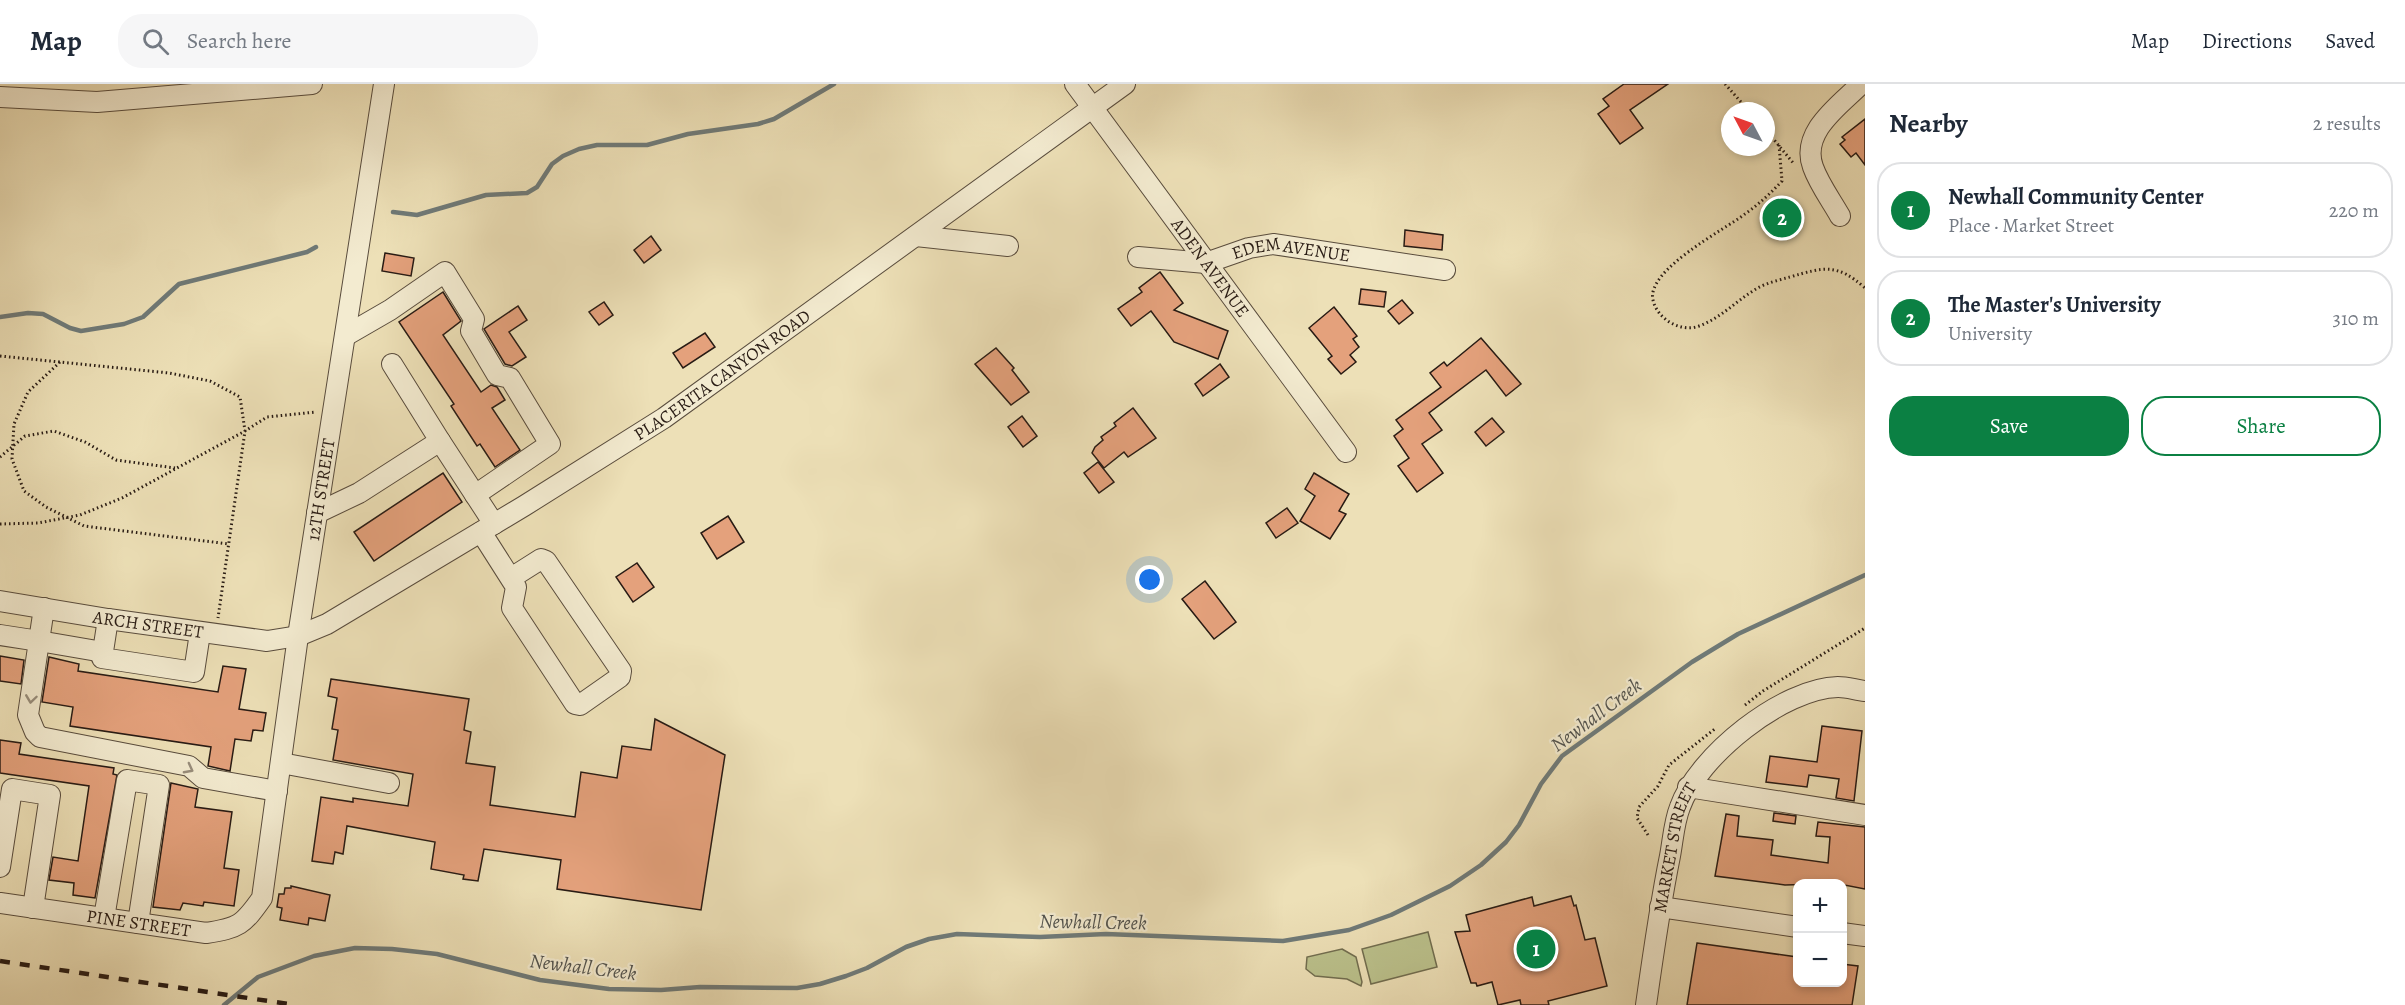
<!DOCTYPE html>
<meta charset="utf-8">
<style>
body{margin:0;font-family:Alegreya,serif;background:#f6f6f7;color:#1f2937}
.controls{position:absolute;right:18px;bottom:18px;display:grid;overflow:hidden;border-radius:12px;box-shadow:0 3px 9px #0003}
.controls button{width:54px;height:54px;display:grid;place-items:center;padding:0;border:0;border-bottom:2px solid #e0e1e3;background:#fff;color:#1f2937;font:30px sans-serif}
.compass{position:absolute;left:1721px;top:18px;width:54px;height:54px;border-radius:50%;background:#fff;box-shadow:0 3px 9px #0003;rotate:311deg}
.you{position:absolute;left:1150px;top:496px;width:21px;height:21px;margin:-15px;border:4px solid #fff;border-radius:50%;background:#1a73e8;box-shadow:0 0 0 9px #1a73e833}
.badge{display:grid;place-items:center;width:39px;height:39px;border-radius:50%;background:#0b8043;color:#fff;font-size:20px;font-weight:700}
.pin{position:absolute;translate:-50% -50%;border:3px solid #fff;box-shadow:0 2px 6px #0006}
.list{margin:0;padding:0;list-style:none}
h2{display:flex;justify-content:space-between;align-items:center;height:78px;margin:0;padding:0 24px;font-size:26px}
h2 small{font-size:20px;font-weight:400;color:#747a83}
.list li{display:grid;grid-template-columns:39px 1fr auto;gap:18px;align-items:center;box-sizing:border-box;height:96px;margin:0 12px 12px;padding:0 12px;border:2px solid #e0e1e3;border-radius:24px}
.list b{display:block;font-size:22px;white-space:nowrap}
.list p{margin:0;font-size:20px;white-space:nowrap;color:#747a83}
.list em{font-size:20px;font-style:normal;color:#747a83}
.actions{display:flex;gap:12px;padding:18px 24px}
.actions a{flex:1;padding:14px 0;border:2px solid #0b8043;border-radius:24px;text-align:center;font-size:21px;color:#0b8043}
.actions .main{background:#0b8043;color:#fff}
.icon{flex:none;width:33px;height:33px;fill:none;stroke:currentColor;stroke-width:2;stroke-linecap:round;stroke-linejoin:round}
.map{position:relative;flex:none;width:1865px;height:921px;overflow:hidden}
header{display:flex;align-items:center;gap:36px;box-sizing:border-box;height:84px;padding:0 30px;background:#fff;border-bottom:2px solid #e0e1e3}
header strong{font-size:28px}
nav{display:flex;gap:33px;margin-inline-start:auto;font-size:21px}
.search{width:420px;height:54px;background:#f6f6f7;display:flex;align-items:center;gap:15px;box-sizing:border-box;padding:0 21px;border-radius:24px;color:#747a83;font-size:22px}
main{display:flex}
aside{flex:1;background:#fff}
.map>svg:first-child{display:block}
.green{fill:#bbc18c;stroke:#726e50;stroke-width:1.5}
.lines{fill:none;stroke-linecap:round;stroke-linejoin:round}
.stream{stroke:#6f7a78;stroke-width:4.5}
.building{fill:#e4a17c;stroke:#281b14;stroke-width:1.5}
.minor-casing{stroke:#594c3d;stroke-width:22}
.path{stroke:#281b14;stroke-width:3;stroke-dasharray:1.5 3;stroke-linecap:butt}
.minor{stroke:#f3ebd0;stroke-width:20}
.rail{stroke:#281b14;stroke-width:4.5;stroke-dasharray:10 10;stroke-linecap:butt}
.oneway{stroke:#988d7b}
.labels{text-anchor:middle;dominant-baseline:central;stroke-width:4.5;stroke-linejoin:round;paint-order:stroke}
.street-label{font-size:18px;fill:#281b14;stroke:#f3ebd0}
.water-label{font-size:20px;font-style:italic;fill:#52534e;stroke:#f3ebd0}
</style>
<header>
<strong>Map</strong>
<div class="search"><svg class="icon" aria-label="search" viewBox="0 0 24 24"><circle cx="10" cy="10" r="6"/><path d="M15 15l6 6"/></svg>Search here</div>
<nav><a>Map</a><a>Directions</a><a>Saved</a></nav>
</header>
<main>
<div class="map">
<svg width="1865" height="921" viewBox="0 0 1865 921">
<rect width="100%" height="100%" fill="#ede0b7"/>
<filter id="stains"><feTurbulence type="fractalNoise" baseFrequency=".00333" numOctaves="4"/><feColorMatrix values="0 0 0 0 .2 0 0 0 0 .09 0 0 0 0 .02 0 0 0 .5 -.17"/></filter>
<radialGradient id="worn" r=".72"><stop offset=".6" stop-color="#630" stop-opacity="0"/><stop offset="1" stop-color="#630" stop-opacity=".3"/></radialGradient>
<!-- green -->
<g class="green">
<path d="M 1428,848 L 1437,883 L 1371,900 L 1362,865 Z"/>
<path d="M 1342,865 L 1356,873 L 1362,898 L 1361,902 L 1347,895 L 1315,892 L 1306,885 L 1307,873 Z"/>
</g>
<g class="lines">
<!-- stream -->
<g class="stream">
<path d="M 393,128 L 417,131 L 486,111 L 527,109 L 537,103 L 552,80 L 563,72 L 579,65 L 597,61 L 647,61 L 688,50 L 758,40 L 774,35 L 834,0"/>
<path d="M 0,233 L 28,229 L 43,230 L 70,244 L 81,247 L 124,240 L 143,233 L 179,200 L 307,168 L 316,163"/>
<path d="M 224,921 L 258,893 L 314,872 L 355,864 L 392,865 L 437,870 L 540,896 L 609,905 L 661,906 L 700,903 L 797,904 L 820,900 L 846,892 L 867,884 L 906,863 L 929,855 L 957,850 L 1040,853 L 1106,850 L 1283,857 L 1349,846 L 1391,831 L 1450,802 L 1481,781 L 1506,758 L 1519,741 L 1541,700 L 1562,672 L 1692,578 L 1738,550 L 1865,491"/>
</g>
</g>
<!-- building -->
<g class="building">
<path d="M 1624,0 L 1668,0 L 1630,26 L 1643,44 L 1620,60 L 1598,30 L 1609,22 L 1603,15 Z"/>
<path d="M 1865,35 L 1865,81 L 1856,69 L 1851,73 L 1840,60 L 1845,56 L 1842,53 Z"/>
<path d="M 1405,146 L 1443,151 L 1442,166 L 1404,162 Z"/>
<path d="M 651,152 L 661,166 L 644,179 L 634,166 Z"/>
<path d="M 385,169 L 414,174 L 411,192 L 382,187 Z"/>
<path d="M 1160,188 L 1183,219 L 1174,226 L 1228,247 L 1218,275 L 1174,258 L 1151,227 L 1131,242 L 1118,225 L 1142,208 L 1139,204 Z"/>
<path d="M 1361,205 L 1386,208 L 1384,223 L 1359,220 Z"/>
<path d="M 443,208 L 461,237 L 443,251 L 481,308 L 491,301 L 497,303 L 505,316 L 492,324 L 520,366 L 495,383 L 480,360 L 477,362 L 451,322 L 454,320 L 399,238 Z"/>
<path d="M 1402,216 L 1413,229 L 1399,240 L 1388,227 Z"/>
<path d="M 604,218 L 613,231 L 599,241 L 589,228 Z"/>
<path d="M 518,222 L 527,236 L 509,248 L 526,273 L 512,282 L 505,280 L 484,245 Z"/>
<path d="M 1334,223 L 1357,252 L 1353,255 L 1359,263 L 1350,271 L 1356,278 L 1341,290 L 1328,275 L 1332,272 L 1309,244 Z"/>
<path d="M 705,249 L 715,263 L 683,284 L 673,269 Z"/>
<path d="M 1481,254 L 1521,300 L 1506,312 L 1486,286 L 1429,329 L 1442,346 L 1422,360 L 1443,389 L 1417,408 L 1398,382 L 1409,374 L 1394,352 L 1403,345 L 1396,336 L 1441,303 L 1430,289 L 1444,278 L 1447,282 Z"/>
<path d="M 996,264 L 1014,284 L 1012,286 L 1029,308 L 1011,321 L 975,280 Z"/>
<path d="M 1220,280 L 1229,293 L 1203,312 L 1195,300 Z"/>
<path d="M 1133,324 L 1156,354 L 1128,373 L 1124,368 L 1104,384 L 1092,369 L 1095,363 L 1103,356 L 1101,353 L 1116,342 L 1114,339 Z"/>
<path d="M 1022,332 L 1037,352 L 1023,363 L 1008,343 Z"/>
<path d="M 1492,334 L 1504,348 L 1486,362 L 1475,348 Z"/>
<path d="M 1098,378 L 1114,398 L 1099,409 L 1084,389 Z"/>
<path d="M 443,389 L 462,418 L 374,477 L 354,448 Z"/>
<path d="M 1314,389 L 1349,410 L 1339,427 L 1346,430 L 1330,455 L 1300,437 L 1315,412 L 1305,405 Z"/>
<path d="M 1287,424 L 1298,439 L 1276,454 L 1266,439 Z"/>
<path d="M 728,432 L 744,458 L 717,475 L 701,449 Z"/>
<path d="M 637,479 L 654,503 L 633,518 L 616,493 Z"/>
<path d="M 1205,497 L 1236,538 L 1214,555 L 1182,515 Z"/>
<path d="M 0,572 L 24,576 L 21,600 L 0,597 Z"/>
<path d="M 49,573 L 79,580 L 78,587 L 218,608 L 223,582 L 246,585 L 239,625 L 266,629 L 263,647 L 253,646 L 251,657 L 235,655 L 230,687 L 208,682 L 211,663 L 70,642 L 73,623 L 42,618 Z"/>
<path d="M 331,595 L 469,615 L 464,646 L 471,648 L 466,679 L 495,683 L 490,721 L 575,733 L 581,688 L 617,694 L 622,662 L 651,666 L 655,635 L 725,671 L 701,826 L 557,805 L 561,776 L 484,765 L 478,797 L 463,795 L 464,791 L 431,785 L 435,758 L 347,742 L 343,770 L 335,768 L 333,780 L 312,777 L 321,713 L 353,718 L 353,714 L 408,722 L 413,690 L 333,676 L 338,646 L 332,645 L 337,614 L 328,612 Z"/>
<path d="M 1822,642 L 1862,647 L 1854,717 L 1836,714 L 1839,695 L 1809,691 L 1807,703 L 1766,698 L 1770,672 L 1817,678 Z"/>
<path d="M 0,656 L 21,659 L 19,670 L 114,684 L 113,690 L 117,691 L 95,814 L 73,811 L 74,799 L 49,796 L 53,773 L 78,777 L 89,702 L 0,689 Z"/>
<path d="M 171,699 L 198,705 L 195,723 L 232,728 L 224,784 L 239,786 L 234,822 L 204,818 L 203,822 L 183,819 L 180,826 L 153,823 Z"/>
<path d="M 1774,729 L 1796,732 L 1795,740 L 1773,737 Z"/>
<path d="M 1726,730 L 1739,732 L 1737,752 L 1773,756 L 1771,771 L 1828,779 L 1830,753 L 1816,752 L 1818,738 L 1865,743 L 1865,805 L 1819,796 L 1817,800 L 1785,801 L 1715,792 Z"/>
<path d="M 291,802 L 330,811 L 325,837 L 309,834 L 308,841 L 280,836 L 282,824 L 277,823 L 279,810 L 284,810 L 285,804 L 291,804 Z"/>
<path d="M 1571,812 L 1574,822 L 1576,821 L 1585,856 L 1595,854 L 1607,902 L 1548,917 L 1549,921 L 1521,921 L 1520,916 L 1498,921 L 1492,898 L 1477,902 L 1476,899 L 1471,899 L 1455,848 L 1470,847 L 1466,831 L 1532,813 L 1534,822 Z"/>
<path d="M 1697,859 L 1797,873 L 1797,898 L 1842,898 L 1842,880 L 1858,882 L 1852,921 L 1687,921 Z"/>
</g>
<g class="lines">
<!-- minor casing -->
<g class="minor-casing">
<g id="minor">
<path id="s1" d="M 1075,0 L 1346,368"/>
<path d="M 0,13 L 97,18 L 312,0"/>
<path d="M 1840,132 C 1831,116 1819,100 1813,83 C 1800,48 1840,21 1861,0"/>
<path d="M 916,152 L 1008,162"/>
<path id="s2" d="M 1138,173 L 1206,179 L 1249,164 L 1273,160 L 1445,186"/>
<path d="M 345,252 L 390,226 L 445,188 L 474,235 L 471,247 L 497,291 L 510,294 L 550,360 L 475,411"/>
<path d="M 440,357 L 494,440"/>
<path d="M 317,429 L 359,409 L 440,357 L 392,280"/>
<path d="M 481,448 L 516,503 L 512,524 L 575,620 L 580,621 L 620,593 L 621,587 L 546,477 L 541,475 L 511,494"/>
<path id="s3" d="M 0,517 L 108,535 L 267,557 L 298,552 L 327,540 L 524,422 L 664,334 L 1125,0"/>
<path d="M 108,535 L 102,574 L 194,588 L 200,549"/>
<path d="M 0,551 L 39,557 L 44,524"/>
<path d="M 103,568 L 39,557 L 28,631 L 35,648 L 40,653 L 189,682 L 203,694 L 277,707"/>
<path d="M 281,679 L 389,699"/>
<path d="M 1688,703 L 1865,731"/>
<path d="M 0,783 L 12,705 L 50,711 L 33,824"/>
<path id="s4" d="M 0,819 L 206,849 C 239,844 243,841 262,814 L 298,552 L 384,0"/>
<path d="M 1660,823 L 1798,843"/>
<path d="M 104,834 L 127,696 L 159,701 L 138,839"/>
<path d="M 1842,849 L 1865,852"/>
<path id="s5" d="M 1646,921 C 1653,871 1660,821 1670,772 C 1673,756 1674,738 1680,723 C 1698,672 1783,604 1838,603 C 1847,603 1856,606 1865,607"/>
</g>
</g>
<!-- path -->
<g class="path">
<path d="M 1725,0 L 1749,27"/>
<path d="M 1766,46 L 1794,80"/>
<path d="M 1779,61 L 1782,97 C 1771,109 1759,120 1745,130 C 1724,146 1646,186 1653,216 C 1657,235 1681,249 1699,242 C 1721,234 1736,217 1756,205 C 1766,199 1779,196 1790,193 C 1824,183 1837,179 1865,204"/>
<path d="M 0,272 L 169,289 L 210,297 L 240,313 L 245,347 L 218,534"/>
<path d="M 60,278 L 28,308 L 14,340 L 12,375 L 24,407 L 46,423 L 84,442 L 229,460"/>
<path d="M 0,373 L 25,352 L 54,347 L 85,358 L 116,376 L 175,384"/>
<path d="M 0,440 L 38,439 L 80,431 L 122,414 L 245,347 L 267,333 L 316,328"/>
<path d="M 1745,621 L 1763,607 L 1865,544"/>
<path d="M 1648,751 L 1637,734 L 1639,723 L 1658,702 L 1669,681 L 1716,644"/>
</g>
<!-- minor -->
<use href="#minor" class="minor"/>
<!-- rail -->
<path class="rail" d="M 0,877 L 295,921"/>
</g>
<!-- one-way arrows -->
<defs><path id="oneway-chevron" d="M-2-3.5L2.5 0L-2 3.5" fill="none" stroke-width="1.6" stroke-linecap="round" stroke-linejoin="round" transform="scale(1.5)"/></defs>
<g class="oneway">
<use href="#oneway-chevron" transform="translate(31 615) rotate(98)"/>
<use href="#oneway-chevron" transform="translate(189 685) rotate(28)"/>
</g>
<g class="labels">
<!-- street labels -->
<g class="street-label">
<text stroke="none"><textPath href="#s2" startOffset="156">EDEM AVENUE</textPath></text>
<text stroke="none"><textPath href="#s1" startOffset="228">ADEN AVENUE</textPath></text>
<text stroke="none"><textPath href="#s3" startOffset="800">PLACERITA CANYON ROAD</textPath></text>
<text stroke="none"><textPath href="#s4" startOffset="690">12TH STREET</textPath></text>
<text stroke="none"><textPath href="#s3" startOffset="150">ARCH STREET</textPath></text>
<text stroke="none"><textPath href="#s5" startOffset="160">MARKET STREET</textPath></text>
<text stroke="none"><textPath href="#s4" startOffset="140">PINE STREET</textPath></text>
</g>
<!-- water labels -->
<g class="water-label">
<text transform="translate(1596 631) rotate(-37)">Newhall Creek</text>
<text transform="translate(1093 838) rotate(1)">Newhall Creek</text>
<text transform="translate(583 883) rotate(7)">Newhall Creek</text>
</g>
</g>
<rect width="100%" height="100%" filter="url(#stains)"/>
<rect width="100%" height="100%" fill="url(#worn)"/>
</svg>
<div class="controls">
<button>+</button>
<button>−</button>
</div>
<svg class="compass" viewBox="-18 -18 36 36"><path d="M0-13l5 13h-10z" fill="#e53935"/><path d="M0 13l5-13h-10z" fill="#747a83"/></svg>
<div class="you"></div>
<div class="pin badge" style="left:1536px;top:865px">1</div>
<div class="pin badge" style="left:1782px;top:134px">2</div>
</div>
<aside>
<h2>Nearby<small>2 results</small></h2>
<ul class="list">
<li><span class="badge">1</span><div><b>Newhall Community Center</b><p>Place · Market Street</p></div><em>220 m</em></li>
<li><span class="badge">2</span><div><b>The Master's University</b><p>University</p></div><em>310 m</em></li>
</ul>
<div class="actions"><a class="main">Save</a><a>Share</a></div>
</aside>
</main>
